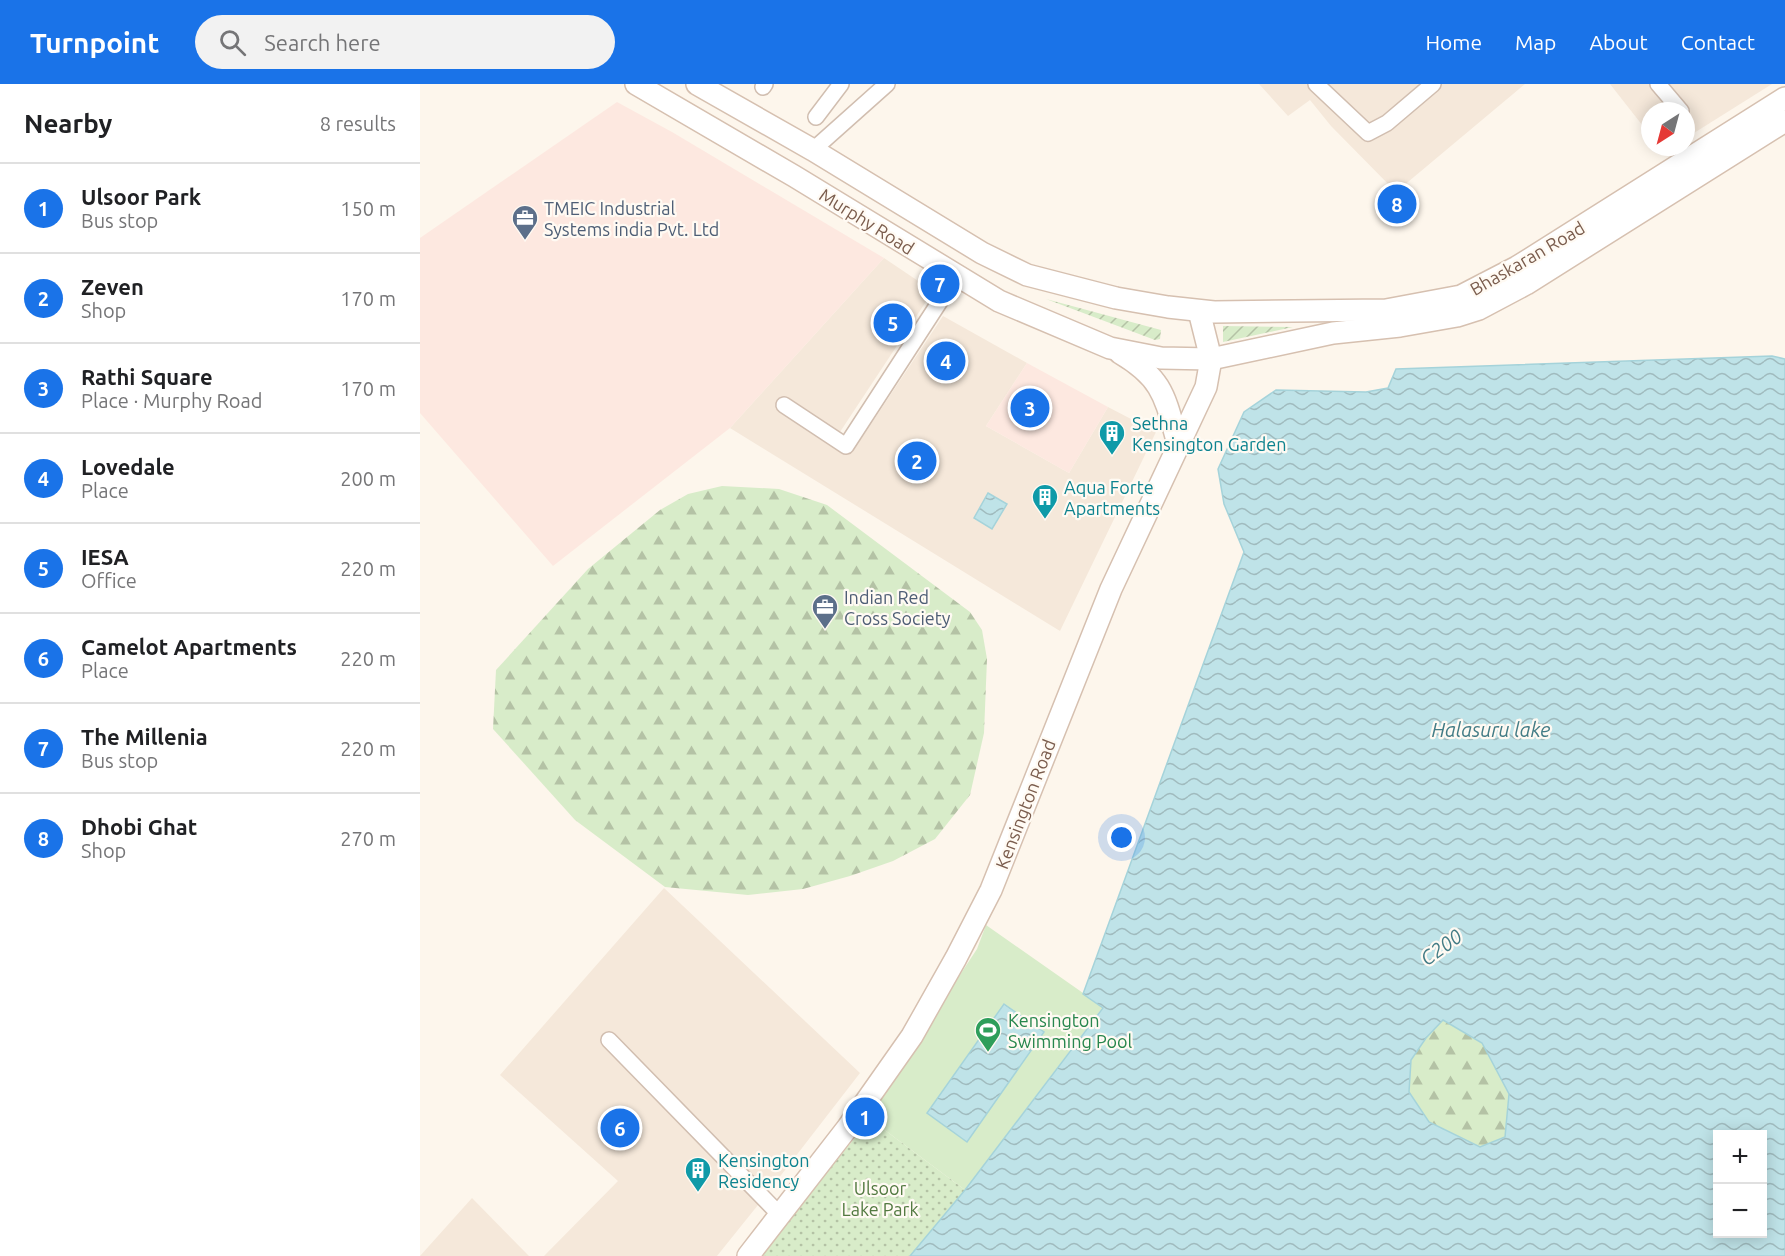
<!DOCTYPE html>
<meta charset="utf-8">
<style>
body{margin:0;font-family:Ubuntu,sans-serif;background:#f2f2f2;color:#202124}
.controls{position:absolute;right:18px;bottom:18px;display:grid;overflow:hidden;border-radius:0px;box-shadow:0 3px 15px #0003}
.controls button{width:54px;height:54px;display:grid;place-items:center;padding:0;border:0;border-bottom:2px solid #e0e0e0;background:#fff;color:#202124;font:30px sans-serif}
.compass{position:absolute;left:1221px;top:18px;width:54px;height:54px;border-radius:50%;background:#fff;box-shadow:0 3px 15px #0003;rotate:216deg}
.you{position:absolute;left:702px;top:754px;width:21px;height:21px;margin:-15px;border:4px solid #fff;border-radius:50%;background:#1a73e8;box-shadow:0 0 0 9px #1a73e833}
.badge{display:grid;place-items:center;width:39px;height:39px;border-radius:50%;background:#1a73e8;color:#fff;font-size:20px;font-weight:700}
.pin{position:absolute;translate:-50% -50%;border:3px solid #fff;box-shadow:0 2px 6px #0006}
.list{margin:0;padding:0;list-style:none}
h2{display:flex;justify-content:space-between;align-items:center;height:78px;margin:0;padding:0 24px;font-size:26px}
h2 small{font-size:20px;font-weight:400;color:#757577}
.list li{display:grid;grid-template-columns:39px 1fr auto;gap:18px;align-items:center;box-sizing:border-box;height:90px;padding:0 24px;border-top:2px solid #e0e0e0}
.list b{display:block;font-size:22px;white-space:nowrap}
.list p{margin:0;font-size:20px;white-space:nowrap;color:#757577}
.list em{font-size:20px;font-style:normal;color:#757577}
.icon{flex:none;width:33px;height:33px;fill:none;stroke:currentColor;stroke-width:2;stroke-linecap:round;stroke-linejoin:round}
.map{position:relative;flex:none;width:1365px;height:1172px;overflow:hidden}
header{display:flex;align-items:center;gap:36px;box-sizing:border-box;height:84px;padding:0 30px;background:#1a73e8;color:#fff}
header strong{font-size:28px}
nav{display:flex;gap:33px;margin-inline-start:auto;font-size:21px}
.search{width:420px;height:54px;background:#f2f2f2;display:flex;align-items:center;gap:15px;box-sizing:border-box;padding:0 21px;border-radius:33px;color:#757577;font-size:22px}
main{display:flex}
aside{flex:1;background:#fff}
.map>svg:first-child{display:block}
.residential{fill:#f5e8da}
.commercial{fill:#fde8e0}
.grass{fill:#d8ecc9}
.forest{fill:url(#forest-firs)}
.park{fill:url(#park-dots)}
.garden{fill:url(#garden-furrows)}
.water{fill:url(#water-waves);stroke:#a5d3da;stroke-width:1.5;fill-rule:evenodd}
.lines{fill:none;stroke-linecap:round;stroke-linejoin:round}
.street-casing{stroke:#d1beb0;stroke-width:18}
.secondary-casing{stroke:#d6c0b0;stroke-width:24}
.street{stroke:#fff;stroke-width:15}
.secondary{stroke:#fff;stroke-width:21}
.labels{text-anchor:middle;dominant-baseline:central;stroke-width:4.5;stroke-linejoin:round;paint-order:stroke}
.service-label{font-size:18px;fill:#4e5e75;stroke:#fffaf3;text-anchor:start}
.street-label{font-size:18px;fill:#7a5c4d;stroke:#fffaf3}
.culture-label{font-size:18px;fill:#0d838f;stroke:#fffaf3;text-anchor:start}
.leisure-label{font-size:18px;fill:#27864d;stroke:#fffaf3;text-anchor:start}
.park-label{font-size:18px;fill:#537a41;stroke:#fffaf3}
.water-label{font-size:20px;font-style:italic;fill:#437c86;stroke:#fffaf3}
</style>
<header>
<strong>Turnpoint</strong>
<div class="search"><svg class="icon" aria-label="search" viewBox="0 0 24 24"><circle cx="10" cy="10" r="6"/><path d="M15 15l6 6"/></svg>Search here</div>
<nav><a>Home</a><a>Map</a><a>About</a><a>Contact</a></nav>
</header>
<main>
<aside>
<h2>Nearby<small>8 results</small></h2>
<ul class="list">
<li><span class="badge">1</span><div><b>Ulsoor Park</b><p>Bus stop</p></div><em>150 m</em></li>
<li><span class="badge">2</span><div><b>Zeven</b><p>Shop</p></div><em>170 m</em></li>
<li><span class="badge">3</span><div><b>Rathi Square</b><p>Place · Murphy Road</p></div><em>170 m</em></li>
<li><span class="badge">4</span><div><b>Lovedale</b><p>Place</p></div><em>200 m</em></li>
<li><span class="badge">5</span><div><b>IESA</b><p>Office</p></div><em>220 m</em></li>
<li><span class="badge">6</span><div><b>Camelot Apartments</b><p>Place</p></div><em>220 m</em></li>
<li><span class="badge">7</span><div><b>The Millenia</b><p>Bus stop</p></div><em>220 m</em></li>
<li><span class="badge">8</span><div><b>Dhobi Ghat</b><p>Shop</p></div><em>270 m</em></li>
</ul>
</aside>
<div class="map">
<svg width="1365" height="1172" viewBox="0 0 1365 1172">
<defs>
<pattern id="forest-firs" width="22" height="20" patternUnits="userSpaceOnUse" patternTransform="scale(1.5)"><rect width="22" height="20" fill="#d8ecc9"/><path d="M5 1l3.5 6h-7zM16 11l3.5 6h-7z" fill="#b4c2a5"/></pattern>
<pattern id="park-dots" width="8" height="8" patternUnits="userSpaceOnUse" patternTransform="scale(1.5)"><rect width="8" height="8" fill="#d8ecc9"/><path d="M2 2h.1M6 6h.1" fill="none" stroke="#b4c2a5" stroke-width="1.8" stroke-linecap="round"/></pattern>
<pattern id="garden-furrows" width="10" height="10" patternUnits="userSpaceOnUse" patternTransform="scale(1.5)"><rect width="10" height="10" fill="#d8ecc9"/><path d="M-1 1l2-2M0 10L10 0M9 11l2-2" fill="none" stroke="#b4c2a5"/></pattern>
<pattern id="water-waves" width="16" height="10" patternUnits="userSpaceOnUse" patternTransform="scale(1.5)"><rect width="16" height="10" fill="#bfe3e8"/><path d="M0 5q4-4 8 0t8 0" fill="none" stroke="#a0bbbe"/></pattern>
</defs>
<rect width="100%" height="100%" fill="#fdf6ec"/>
<!-- residential -->
<g class="residential">
<path d="M 839,0 L 1105,0 L 976,108 L 911,42 L 890,16 L 868,32 Z"/>
<path d="M 1190,0 L 1352,0 L 1266,54 L 1266,27 L 1230,27 L 1230,51 Z"/>
<path d="M 464,174 L 513,207 L 416,354 L 433,367 L 523,232 L 607,279 L 566,342 L 649,389 L 688,323 L 736,348 L 640,547 L 310,344 Z"/>
<path d="M 244,804 L 440,989 L 348,1108 L 189,948 L 182,956 L 342,1116 L 297,1172 L 124,1172 L 198,1097 L 80,991 Z"/>
<path d="M 52,1114 L 109,1172 L 0,1172 Z"/>
</g>
<!-- commercial -->
<g class="commercial">
<path d="M 197,18 L 252,48 L 464,174 L 310,344 L 133,482 L 0,329 L 0,154 Z"/>
<path d="M 607,279 L 688,323 L 649,389 L 566,342 Z"/>
</g>
<!-- grass -->
<path class="grass" d="M 566,841 L 683,923 L 545,1106 L 450,1035 L 458,1015 L 557,865 Z"/>
<!-- forest -->
<g class="forest">
<path d="M 302,402 L 359,405 L 407,421 L 550,528 L 562,546 L 567,575 L 564,649 L 550,711 L 515,755 L 473,777 L 430,792 L 383,805 L 328,811 L 245,803 L 155,736 L 73,645 L 76,586 L 168,485 L 240,426 L 268,410 Z"/>
<path d="M 1023,936 L 1062,959 L 1090,1010 L 1086,1053 L 1060,1063 L 1009,1038 L 989,1008 L 991,976 L 1006,954 Z"/>
</g>
<!-- park -->
<path class="park" d="M 450,1035 L 545,1106 L 490,1172 L 340,1172 Z"/>
<!-- garden -->
<g class="garden">
<path d="M 626,215 L 741,246 L 740,255 L 735,256 Z"/>
<path d="M 803,242 L 873,243 L 803,258 Z"/>
</g>
<!-- water -->
<g class="water">
<path d="M 1352,272 L 1365,275 L 1365,1172 L 490,1172 L 545,1106 L 683,924 L 663,910 L 824,468 L 804,420 L 798,385 L 824,328 L 856,306 L 946,308 L 968,304 L 976,285 ZM 1023,936 L 1062,959 L 1089,1010 L 1085,1053 L 1060,1063 L 1009,1038 L 989,1008 L 991,976 L 1006,954 ZM 1342,1050 L 1342,1150 L 1298,1150 L 1298,1050 Z"/>
<path d="M 568,409 L 587,420 L 572,445 L 554,434 Z"/>
<path d="M 584,920 L 624,948 L 547,1058 L 507,1029 Z"/>
</g>
<g class="lines">
<!-- street casing -->
<g class="street-casing">
<g id="street">
<path d="M 896,0 L 948,49 L 967,39 L 1013,0"/>
<path d="M 1238,0 L 1261,27"/>
<path d="M 343,3 L 345,0"/>
<path d="M 396,33 L 421,0"/>
<path d="M 393,66 L 467,0"/>
<path d="M 364,321 L 426,362 L 537,191"/>
<path d="M 189,956 L 360,1131"/>
</g>
</g>
<!-- secondary casing -->
<g class="secondary-casing">
<g id="secondary">
<path d="M 216,0 L 374,92 L 579,217 L 690,264 L 741,274 L 791,275 L 913,249 L 980,242 L 1037,232 L 1059,225 L 1106,200 L 1365,37"/>
<path d="M 277,0 L 393,66 L 562,169 L 607,191 L 696,214 L 748,223 L 794,228 L 966,226 L 1041,212 L 1097,183 L 1365,14"/>
<path d="M 700,269 C 744,295 745,314 758,360"/>
<path d="M 328,1172 L 428,1043 L 492,952 L 536,874 L 571,806 L 691,505 L 786,303 L 791,275 L 779,227"/>
</g>
</g>
<!-- street -->
<use href="#street" class="street"/>
<!-- secondary -->
<use href="#secondary" class="secondary"/>
</g>
<!-- icons -->
<defs>
<g id="office-pin" transform="scale(1.35)"><path d="M0 17L-7.5 6A9.5 9.5 0 1 1 7.5 6Z" fill="#5c6f8a" stroke="#fffaf3"/><path d="M-6-3h4V-5.5h4V-3h4V5H-6ZM-1-4.5V-3h2v-1.5ZM-6 0V1H6V0Z" fill="#fff"/></g>
<g id="building-pin" transform="scale(1.35)"><path d="M0 17L-7.5 6A9.5 9.5 0 1 1 7.5 6Z" fill="#0f9aa8" stroke="#fffaf3"/><path d="M-4-6H4V6H1V3H-1V6H-4ZM-2.5-4.3h1.7v1.8h-1.7ZM.8-4.3h1.7v1.8H.8ZM-2.5-1h1.7V.8h-1.7ZM.8-1h1.7V.8H.8Z" fill="#fff"/></g>
<g id="stadium-pin" transform="scale(1.35)"><path d="M0 17L-7.5 6A9.5 9.5 0 1 1 7.5 6Z" fill="#2e9e5b" stroke="#fffaf3"/><path d="M0-5a6.5 5 0 1 0 0 10a6.5 5 0 1 0 0-10ZM-3.5-1.8h7v3.6h-7Z" fill="#fff"/></g>
</defs>
<g fill-rule="evenodd">
<use href="#office-pin" x="105" y="134"/>
<use href="#building-pin" x="692" y="349"/>
<use href="#building-pin" x="625" y="413"/>
<use href="#office-pin" x="405" y="523"/>
<use href="#stadium-pin" x="568" y="946"/>
<use href="#building-pin" x="278" y="1086"/>
</g>
<g class="labels">
<!-- service labels -->
<g class="service-label">
<text x="124" y="124">TMEIC Industrial<tspan x="124" dy="21">Systems india Pvt. Ltd</tspan></text>
<text x="424" y="513">Indian Red<tspan x="424" dy="21">Cross Society</tspan></text>
</g>
<!-- street labels -->
<g class="street-label">
<text transform="translate(447 137) rotate(32)">Murphy Road</text>
<text transform="translate(1107 174) rotate(-30)">Bhaskaran Road</text>
<text transform="translate(605 720) rotate(-69)">Kensington Road</text>
</g>
<!-- culture labels -->
<g class="culture-label">
<text x="712" y="339">Sethna<tspan x="712" dy="21">Kensington Garden</tspan></text>
<text x="644" y="403">Aqua Forte<tspan x="644" dy="21">Apartments</tspan></text>
<text x="298" y="1076">Kensington<tspan x="298" dy="21">Residency</tspan></text>
</g>
<!-- leisure labels -->
<g class="leisure-label">
<text x="588" y="936">Kensington<tspan x="588" dy="21">Swimming Pool</tspan></text>
</g>
<!-- park labels -->
<g class="park-label">
<text x="460" y="1104">Ulsoor<tspan x="460" dy="21">Lake Park</tspan></text>
</g>
<!-- water labels -->
<g class="water-label">
<text x="1071" y="645">Halasuru lake</text>
<text transform="translate(1021 863) rotate(-36)">C200</text>
</g>
</g>
</svg>
<div class="controls">
<button>+</button>
<button>−</button>
</div>
<svg class="compass" viewBox="-18 -18 36 36"><path d="M0-13l5 13h-10z" fill="#e53935"/><path d="M0 13l5-13h-10z" fill="#757577"/></svg>
<div class="you"></div>
<div class="pin badge" style="left:445px;top:1033px">1</div>
<div class="pin badge" style="left:497px;top:377px">2</div>
<div class="pin badge" style="left:610px;top:324px">3</div>
<div class="pin badge" style="left:526px;top:277px">4</div>
<div class="pin badge" style="left:473px;top:239px">5</div>
<div class="pin badge" style="left:200px;top:1044px">6</div>
<div class="pin badge" style="left:520px;top:200px">7</div>
<div class="pin badge" style="left:977px;top:120px">8</div>
</div>
</main>
